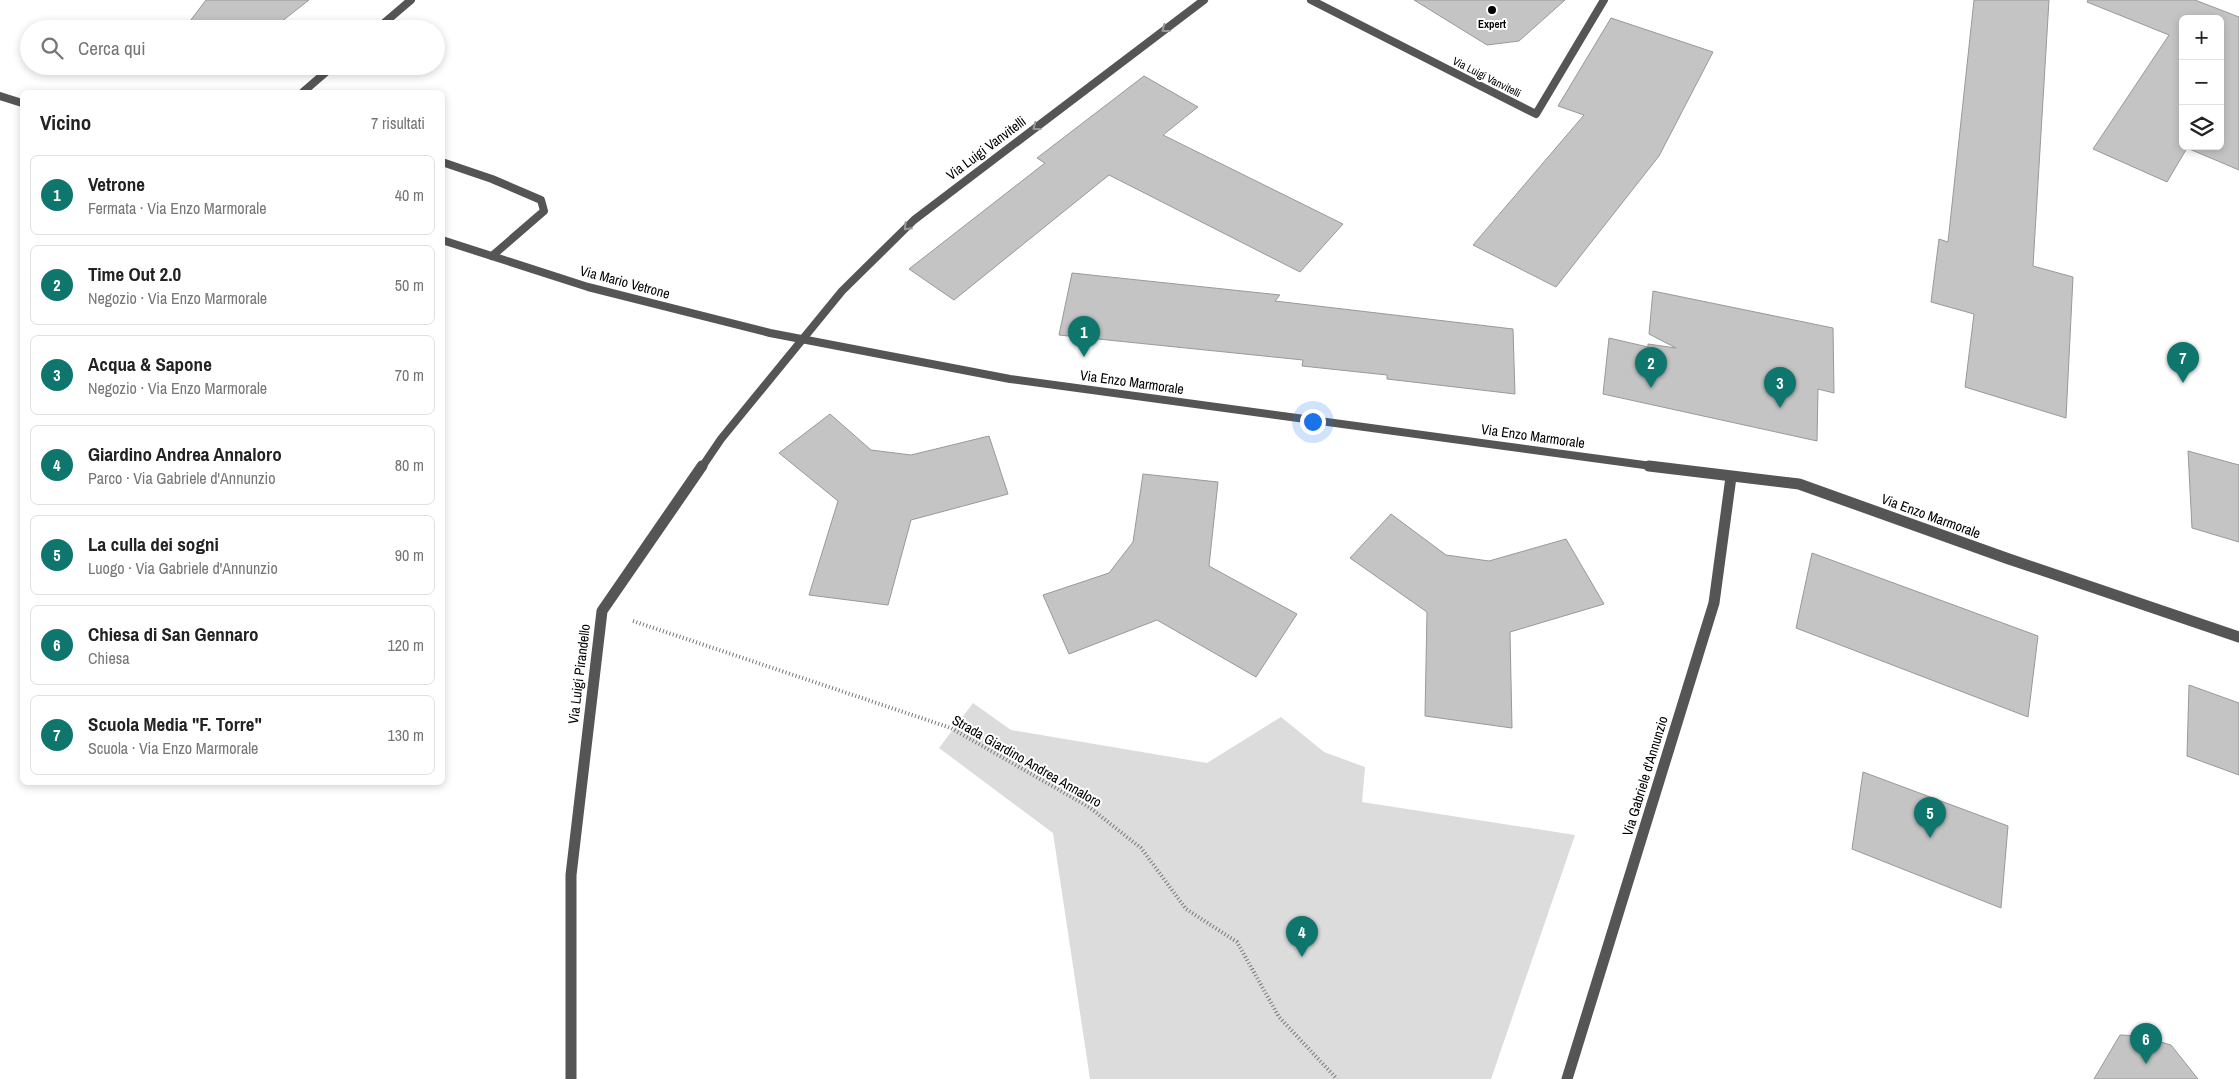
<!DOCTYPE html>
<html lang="it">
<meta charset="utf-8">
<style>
body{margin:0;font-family:"Archivo Narrow",sans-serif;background:#f6f6f6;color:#222}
.controls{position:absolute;right:15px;top:15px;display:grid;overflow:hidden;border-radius:8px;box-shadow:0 2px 8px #0003}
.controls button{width:45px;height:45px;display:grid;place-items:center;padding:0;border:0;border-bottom:1px solid #e0e0e0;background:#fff;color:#222;font:25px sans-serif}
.you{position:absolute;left:1312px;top:421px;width:18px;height:18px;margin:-12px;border:4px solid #fff;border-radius:50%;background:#1a73e8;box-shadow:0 0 0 8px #1a73e833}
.badge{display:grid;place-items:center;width:32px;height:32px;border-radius:50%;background:#0f766e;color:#fff;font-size:16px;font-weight:700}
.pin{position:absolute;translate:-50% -41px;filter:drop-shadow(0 1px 2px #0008)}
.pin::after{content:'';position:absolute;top:26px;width:18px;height:15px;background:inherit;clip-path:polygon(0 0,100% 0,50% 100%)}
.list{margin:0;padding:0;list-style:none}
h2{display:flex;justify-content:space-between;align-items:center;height:65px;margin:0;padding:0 20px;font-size:21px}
h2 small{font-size:16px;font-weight:400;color:#767676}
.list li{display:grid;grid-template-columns:32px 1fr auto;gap:15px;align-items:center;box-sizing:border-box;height:80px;margin:0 10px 10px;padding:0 10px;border:1px solid #e0e0e0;border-radius:8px}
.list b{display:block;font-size:19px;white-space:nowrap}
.list p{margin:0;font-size:16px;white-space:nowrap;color:#767676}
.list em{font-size:16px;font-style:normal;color:#767676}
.icon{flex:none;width:28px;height:28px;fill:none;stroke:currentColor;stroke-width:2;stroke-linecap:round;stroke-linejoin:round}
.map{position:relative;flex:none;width:2239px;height:1079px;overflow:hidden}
.search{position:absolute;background:#fff;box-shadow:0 2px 8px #0003;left:20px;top:20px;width:425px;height:55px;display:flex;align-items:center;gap:12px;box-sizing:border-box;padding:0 18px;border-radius:28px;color:#767676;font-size:19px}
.panel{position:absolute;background:#fff;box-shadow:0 2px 8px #0003;left:20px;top:90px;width:425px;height:695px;border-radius:8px}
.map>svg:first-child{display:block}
.green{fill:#dcdcdc}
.building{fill:#c4c4c4;stroke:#999;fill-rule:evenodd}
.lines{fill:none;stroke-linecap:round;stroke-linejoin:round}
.path{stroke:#777;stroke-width:4;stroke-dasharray:1 2.5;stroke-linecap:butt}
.service{stroke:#555;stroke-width:8}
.minor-far1{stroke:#555;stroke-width:8}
.minor{stroke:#555;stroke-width:11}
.oneway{stroke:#999}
.poi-dot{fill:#000;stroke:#fff;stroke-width:2}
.labels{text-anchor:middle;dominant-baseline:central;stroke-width:4;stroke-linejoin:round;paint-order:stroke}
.far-poi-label{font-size:11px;font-weight:bold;fill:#000;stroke:#fff}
.far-street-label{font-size:11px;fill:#000;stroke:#fff}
.street-label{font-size:14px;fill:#000;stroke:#fff}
</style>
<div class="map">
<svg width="2239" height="1079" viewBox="0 0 2239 1079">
<rect width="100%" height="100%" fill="#fff"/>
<!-- green -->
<path class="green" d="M 973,703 L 1011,730 L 1207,763 L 1281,717 L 1324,752 L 1365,767 L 1362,802 L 1575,835 L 1491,1079 L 1090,1079 L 1053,833 L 939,748 Z"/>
<!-- building -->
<g class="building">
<path d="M 206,0 L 309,0 L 272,29 L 184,29 Z"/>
<path d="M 1414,0 L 1565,0 L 1519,41 L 1487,45 Z"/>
<path d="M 1974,0 L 2049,0 L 2033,266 L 2073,277 L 2066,418 L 1965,387 L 1974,314 L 1931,302 L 1939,239 L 1948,242 Z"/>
<path d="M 2088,0 L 2195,0 L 2239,17 L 2239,170 L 2187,148 L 2167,182 L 2093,149 L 2169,35 L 2087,2 ZM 2183,19 L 2220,19 L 2220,146 L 2183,146 Z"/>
<path d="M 1611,18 L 1713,52 L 1659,156 L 1556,287 L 1473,245 L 1584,115 L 1558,106 Z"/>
<path d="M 1144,76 L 1198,107 L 1163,135 L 1343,224 L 1300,272 L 1109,175 L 954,300 L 909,269 L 1045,163 L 1037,158 Z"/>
<path d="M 1072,273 L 1280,295 L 1275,301 L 1513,329 L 1515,394 L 1387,379 L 1387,375 L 1302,366 L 1303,360 L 1059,335 Z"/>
<path d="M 1653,291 L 1833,328 L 1834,393 L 1818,389 L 1817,441 L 1603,394 L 1609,338 L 1648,347 L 1648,344 L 1676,348 L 1649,334 Z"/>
<path d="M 830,414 L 871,450 L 911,455 L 989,436 L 1008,494 L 911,520 L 888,605 L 809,595 L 838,501 L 779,453 Z"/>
<path d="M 2188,451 L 2239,465 L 2239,542 L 2192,528 Z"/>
<path d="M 1143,474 L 1218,482 L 1209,566 L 1297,614 L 1256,677 L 1157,620 L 1069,654 L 1043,595 L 1109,573 L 1133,542 Z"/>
<path d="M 1391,514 L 1446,555 L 1489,561 L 1566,539 L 1604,604 L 1510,632 L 1512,728 L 1425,716 L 1427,612 L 1350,558 Z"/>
<path d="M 1812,553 L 2038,636 L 2028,717 L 1796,628 Z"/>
<path d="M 2189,685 L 2239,703 L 2239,775 L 2187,756 Z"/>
<path d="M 1863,772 L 2008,826 L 2001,908 L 1852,849 Z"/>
<path d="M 2120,1035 L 2140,1036 L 2171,1045 L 2198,1079 L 2094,1079 Z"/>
</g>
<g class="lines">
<!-- path -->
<path class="path" d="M 633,621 L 951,728 L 1089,807 L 1141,848 L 1186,909 L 1237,942 L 1279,1017 L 1337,1079"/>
<!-- service -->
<path class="service" d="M 442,162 L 492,179 L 541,200 L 544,211 L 492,256"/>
<!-- minor-far1 -->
<g class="minor-far1">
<path d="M 1311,0 L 1536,114 L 1604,0"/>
<path d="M 377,29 L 411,0"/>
<path d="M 303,92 L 333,66"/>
<path d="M 0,96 L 22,103"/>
<path d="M 442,240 L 588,287 L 770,333 L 1010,379 L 1659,467"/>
<path d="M 702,467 L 721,439 L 842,291 L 914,220 L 1204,0"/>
</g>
<!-- minor -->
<g class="minor">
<path d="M 1649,466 L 1799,484 L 2006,558 L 2239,637"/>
<path d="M 571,1079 L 571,875 L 602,611 L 702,466"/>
<path d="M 1567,1079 L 1714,603 L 1731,477"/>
</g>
</g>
<!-- one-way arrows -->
<defs><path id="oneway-chevron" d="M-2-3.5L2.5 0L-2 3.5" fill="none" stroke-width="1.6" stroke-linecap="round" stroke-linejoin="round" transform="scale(1.25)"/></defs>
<g class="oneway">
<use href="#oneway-chevron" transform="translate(1165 29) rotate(143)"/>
<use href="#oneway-chevron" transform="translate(1036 127) rotate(143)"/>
<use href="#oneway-chevron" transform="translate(907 227) rotate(135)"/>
</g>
<!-- markers -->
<circle class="poi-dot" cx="1492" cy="10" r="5"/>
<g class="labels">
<!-- far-poi labels -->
<g class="far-poi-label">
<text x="1492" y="24">Expert</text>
</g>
<!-- far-street labels -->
<g class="far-street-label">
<text transform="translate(1487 77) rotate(27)">Via Luigi Vanvitelli</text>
</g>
<!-- street labels -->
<g class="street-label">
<text transform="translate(986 148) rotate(-37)">Via Luigi Vanvitelli</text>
<text transform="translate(625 282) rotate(15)">Via Mario Vetrone</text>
<text transform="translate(1132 382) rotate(8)">Via Enzo Marmorale</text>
<text transform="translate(1533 436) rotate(8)">Via Enzo Marmorale</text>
<text transform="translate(1931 516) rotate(20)">Via Enzo Marmorale</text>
<text transform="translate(579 674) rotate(-83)">Via Luigi Pirandello</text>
<text transform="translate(1027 761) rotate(30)">Strada Giardino Andrea Annaloro</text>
<text transform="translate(1645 776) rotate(-73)">Via Gabriele d'Annunzio</text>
</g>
</g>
</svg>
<div class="controls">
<button>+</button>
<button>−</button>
<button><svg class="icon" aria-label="layers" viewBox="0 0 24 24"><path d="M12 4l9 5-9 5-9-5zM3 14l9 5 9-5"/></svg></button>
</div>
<div class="you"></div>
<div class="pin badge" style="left:1084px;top:357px">1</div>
<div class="pin badge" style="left:1651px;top:388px">2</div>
<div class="pin badge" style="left:1780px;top:408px">3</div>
<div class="pin badge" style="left:1302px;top:957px">4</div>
<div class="pin badge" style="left:1930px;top:838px">5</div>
<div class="pin badge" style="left:2146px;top:1064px">6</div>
<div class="pin badge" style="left:2183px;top:383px">7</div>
<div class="search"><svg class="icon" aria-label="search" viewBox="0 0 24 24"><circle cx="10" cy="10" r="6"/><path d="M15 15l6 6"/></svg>Cerca qui</div>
<section class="panel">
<h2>Vicino<small>7 risultati</small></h2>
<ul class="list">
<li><span class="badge">1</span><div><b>Vetrone</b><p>Fermata · Via Enzo Marmorale</p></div><em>40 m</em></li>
<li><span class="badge">2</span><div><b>Time Out 2.0</b><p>Negozio · Via Enzo Marmorale</p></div><em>50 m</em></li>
<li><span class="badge">3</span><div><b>Acqua &amp; Sapone</b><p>Negozio · Via Enzo Marmorale</p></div><em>70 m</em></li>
<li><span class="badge">4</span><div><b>Giardino Andrea Annaloro</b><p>Parco · Via Gabriele d'Annunzio</p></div><em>80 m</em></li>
<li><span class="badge">5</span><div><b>La culla dei sogni</b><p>Luogo · Via Gabriele d'Annunzio</p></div><em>90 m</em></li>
<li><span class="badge">6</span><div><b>Chiesa di San Gennaro</b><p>Chiesa</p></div><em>120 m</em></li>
<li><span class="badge">7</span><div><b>Scuola Media &quot;F. Torre&quot;</b><p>Scuola · Via Enzo Marmorale</p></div><em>130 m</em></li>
</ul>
</section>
</div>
